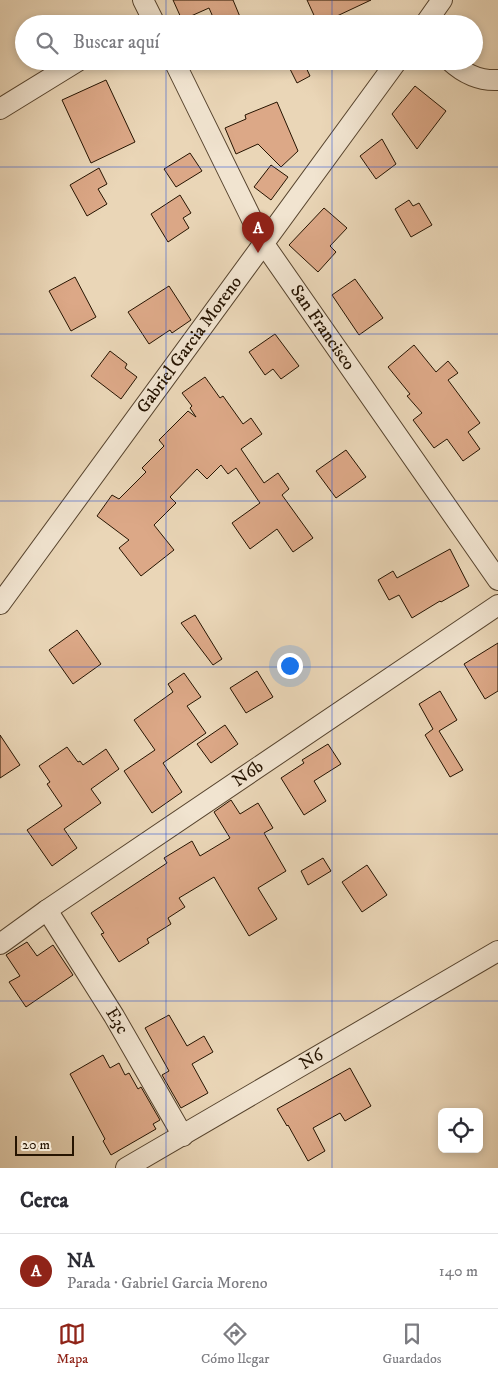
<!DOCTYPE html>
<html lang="es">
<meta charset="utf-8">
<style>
body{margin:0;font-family:"IM FELL DW Pica",serif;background:#f2f2f3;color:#2b2b33}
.controls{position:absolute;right:15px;bottom:15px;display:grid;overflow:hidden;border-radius:8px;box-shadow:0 2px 8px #0003}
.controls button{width:45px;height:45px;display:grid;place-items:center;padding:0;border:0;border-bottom:1px solid #e1e1e2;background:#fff;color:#2b2b33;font:25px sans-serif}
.scale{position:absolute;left:15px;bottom:12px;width:59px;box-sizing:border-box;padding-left:5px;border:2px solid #261401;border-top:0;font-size:14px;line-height:18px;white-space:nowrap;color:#261401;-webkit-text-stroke:4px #f1e4d0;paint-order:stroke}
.you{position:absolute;left:289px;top:665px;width:18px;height:18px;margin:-12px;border:4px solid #fff;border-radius:50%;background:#1a73e8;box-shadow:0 0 0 8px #1a73e833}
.badge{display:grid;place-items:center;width:32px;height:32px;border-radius:50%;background:#8f2418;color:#fff;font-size:16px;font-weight:700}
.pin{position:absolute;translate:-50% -41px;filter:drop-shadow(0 1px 2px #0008)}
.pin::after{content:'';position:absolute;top:26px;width:18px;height:15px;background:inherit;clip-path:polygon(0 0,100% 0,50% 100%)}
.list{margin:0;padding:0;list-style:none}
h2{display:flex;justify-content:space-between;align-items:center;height:65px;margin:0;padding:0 20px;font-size:21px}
h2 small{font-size:16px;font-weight:400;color:#7c7c81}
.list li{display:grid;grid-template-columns:32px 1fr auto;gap:15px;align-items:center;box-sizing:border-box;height:75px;padding:0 20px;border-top:1px solid #e1e1e2}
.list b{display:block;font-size:19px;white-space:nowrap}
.list p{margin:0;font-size:16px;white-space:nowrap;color:#7c7c81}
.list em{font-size:16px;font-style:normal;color:#7c7c81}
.icon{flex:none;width:28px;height:28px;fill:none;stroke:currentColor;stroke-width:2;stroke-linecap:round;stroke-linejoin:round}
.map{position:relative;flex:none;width:498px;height:1168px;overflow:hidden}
.search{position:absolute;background:#fff;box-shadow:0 2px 8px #0003;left:15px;right:15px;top:15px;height:55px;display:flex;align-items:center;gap:12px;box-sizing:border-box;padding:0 18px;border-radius:28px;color:#7c7c81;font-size:19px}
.sheet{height:140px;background:#fff}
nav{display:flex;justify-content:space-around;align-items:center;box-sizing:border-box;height:70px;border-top:1px solid #e1e1e2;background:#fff;font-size:14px;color:#7c7c81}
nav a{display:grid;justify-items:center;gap:2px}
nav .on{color:#8f2418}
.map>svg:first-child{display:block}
.building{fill:#dca887;stroke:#261401}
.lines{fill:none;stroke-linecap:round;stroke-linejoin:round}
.street-casing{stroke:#57442e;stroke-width:22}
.street{stroke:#f1e4d0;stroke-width:20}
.grid{fill:none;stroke:#1d4ed8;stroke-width:1;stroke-opacity:0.55}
.labels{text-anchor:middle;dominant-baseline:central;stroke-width:5;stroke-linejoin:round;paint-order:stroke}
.street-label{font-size:18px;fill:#261401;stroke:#f1e4d0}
</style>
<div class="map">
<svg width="498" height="1168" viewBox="0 0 498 1168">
<rect width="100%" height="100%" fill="#ead6b7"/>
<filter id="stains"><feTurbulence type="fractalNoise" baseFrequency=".004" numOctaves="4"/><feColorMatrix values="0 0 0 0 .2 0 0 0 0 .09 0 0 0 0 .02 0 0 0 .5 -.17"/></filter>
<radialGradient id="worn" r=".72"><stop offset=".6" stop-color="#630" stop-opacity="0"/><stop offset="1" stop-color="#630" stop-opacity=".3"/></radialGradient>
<!-- building -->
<g class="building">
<path d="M 173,0 L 233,0 L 243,24 L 216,24 L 209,8 L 182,20 Z"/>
<path d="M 307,0 L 371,0 L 320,24 L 318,24 Z"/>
<path d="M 286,61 L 303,61 L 310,76 L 297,83 Z"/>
<path d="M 106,80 L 135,142 L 91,163 L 62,100 Z"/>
<path d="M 415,86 L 446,111 L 417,149 L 392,114 Z"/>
<path d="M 277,102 L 298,151 L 281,167 L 258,144 L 236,154 L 225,128 L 246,119 L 245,115 Z"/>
<path d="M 382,139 L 396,164 L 376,179 L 360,156 Z"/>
<path d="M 190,153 L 202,171 L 176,187 L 164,169 Z"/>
<path d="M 271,165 L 288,177 L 271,200 L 254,187 Z"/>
<path d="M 99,168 L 107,184 L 98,189 L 107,204 L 87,216 L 70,185 Z"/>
<path d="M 180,195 L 191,213 L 183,218 L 189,228 L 168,242 L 151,214 Z"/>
<path d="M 409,200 L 413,206 L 419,203 L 432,225 L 411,237 L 395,209 Z"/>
<path d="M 324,208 L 347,228 L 330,246 L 336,252 L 318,272 L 289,245 Z"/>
<path d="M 75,277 L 96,317 L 71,331 L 49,291 Z"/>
<path d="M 355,279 L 383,318 L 359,335 L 332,295 Z"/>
<path d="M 169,286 L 191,320 L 172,333 L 170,330 L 149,344 L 128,312 Z"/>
<path d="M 275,334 L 299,366 L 281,379 L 273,369 L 265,375 L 249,352 Z"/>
<path d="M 414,345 L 436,372 L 448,361 L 458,373 L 448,380 L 480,423 L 468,432 L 480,449 L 463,461 L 447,439 L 434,448 L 413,420 L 422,413 L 407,396 L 410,394 L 388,367 Z"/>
<path d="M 110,351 L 127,364 L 125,368 L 137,377 L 121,399 L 91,376 Z"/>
<path d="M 205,377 L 220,398 L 223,396 L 243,424 L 251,418 L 262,434 L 241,449 L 264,483 L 278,473 L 289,489 L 282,495 L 313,538 L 293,552 L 277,529 L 250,549 L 232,523 L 260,503 L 236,468 L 228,474 L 221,465 L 207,479 L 197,469 L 170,497 L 176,503 L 154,525 L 174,550 L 141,576 L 119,548 L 129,540 L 97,516 L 112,495 L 119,499 L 146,472 L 142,468 L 164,446 L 159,440 L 188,411 L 196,417 L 190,408 L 192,406 L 182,393 Z"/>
<path d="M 346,450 L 366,477 L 336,498 L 316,471 Z"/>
<path d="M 450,549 L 469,586 L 441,602 L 440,601 L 412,618 L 399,595 L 389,600 L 378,580 L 393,571 L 397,578 Z"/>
<path d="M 195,615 L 222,659 L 213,665 L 181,623 Z"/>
<path d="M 77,630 L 101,664 L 73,684 L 49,650 Z"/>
<path d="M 498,643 L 498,691 L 485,699 L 464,664 Z"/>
<path d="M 257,671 L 273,697 L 246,713 L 230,688 Z"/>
<path d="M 184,673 L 201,697 L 187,706 L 206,733 L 163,763 L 182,792 L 152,813 L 124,771 L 155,750 L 134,720 L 173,692 L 168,684 Z"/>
<path d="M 440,691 L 457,720 L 439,731 L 463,770 L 450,777 L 425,735 L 433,729 L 419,704 Z"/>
<path d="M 225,725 L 238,744 L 211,763 L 197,744 Z"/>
<path d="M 0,735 L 20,765 L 0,778 Z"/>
<path d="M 328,744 L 341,764 L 314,781 L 326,801 L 304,815 L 281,778 L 304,763 L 302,760 Z"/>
<path d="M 67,747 L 78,762 L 80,761 L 83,765 L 106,749 L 119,769 L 91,789 L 101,803 L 64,829 L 77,848 L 52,866 L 27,830 L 62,806 L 47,784 L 50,782 L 39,766 Z"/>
<path d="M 231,800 L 240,814 L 258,803 L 273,828 L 264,833 L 286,871 L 258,888 L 277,919 L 249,936 L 214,877 L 179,898 L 185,907 L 168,918 L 171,924 L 147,939 L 149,943 L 119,962 L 101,934 L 104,933 L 91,913 L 167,863 L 164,858 L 192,841 L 200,856 L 230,838 L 214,812 Z"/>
<path d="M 323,858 L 331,871 L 308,885 L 301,871 Z"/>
<path d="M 367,865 L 387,895 L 362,912 L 342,882 Z"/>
<path d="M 27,942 L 37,956 L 53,945 L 73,975 L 26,1007 L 9,982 L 20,976 L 6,955 Z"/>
<path d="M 169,1015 L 187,1046 L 204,1036 L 213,1052 L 192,1064 L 208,1093 L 181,1108 L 162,1075 L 169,1071 L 145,1028 Z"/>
<path d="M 103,1055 L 110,1068 L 119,1063 L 125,1075 L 129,1073 L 138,1089 L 141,1087 L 160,1120 L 153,1124 L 156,1129 L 111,1155 L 103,1141 L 105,1139 L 70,1074 Z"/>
<path d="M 350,1068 L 371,1106 L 345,1121 L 340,1113 L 313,1128 L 325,1151 L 308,1161 L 288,1125 L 287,1126 L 277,1109 Z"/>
</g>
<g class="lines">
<!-- street casing -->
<g class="street-casing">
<g id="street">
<path d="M 143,0 L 155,24"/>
<path d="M 425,24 L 442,0"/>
<path id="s1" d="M 174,61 L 264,244 L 498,580"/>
<path d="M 450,61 C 463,73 480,81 498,80"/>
<path d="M 0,109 L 78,61"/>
<path id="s2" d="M 0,604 L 397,61"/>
<path id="s3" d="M 47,910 L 114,1016 L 183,1136"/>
<path id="s4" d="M 0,944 L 47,910 L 498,605"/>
<path id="s5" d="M 126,1168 L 498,951"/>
</g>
</g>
<!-- street -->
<use href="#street" class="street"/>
</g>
<!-- grid -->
<path class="grid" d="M 166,0 L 166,24M 332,0 L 332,24M 166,61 L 166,1168M 332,61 L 332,1168M 0,167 L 498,167M 0,334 L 498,334M 0,501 L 498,501M 0,667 L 498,667M 0,834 L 498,834M 0,1001 L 498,1001"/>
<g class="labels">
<!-- street labels -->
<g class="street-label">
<text stroke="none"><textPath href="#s1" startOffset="306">San Francisco</textPath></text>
<text stroke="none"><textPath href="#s2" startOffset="321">Gabriel Garcia Moreno</textPath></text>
<text stroke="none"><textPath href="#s4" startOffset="301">N6b</textPath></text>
<text stroke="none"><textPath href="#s3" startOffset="131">E3c</textPath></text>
<text stroke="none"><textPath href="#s5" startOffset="215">N6</textPath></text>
</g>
</g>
<rect width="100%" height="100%" filter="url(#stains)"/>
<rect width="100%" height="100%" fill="url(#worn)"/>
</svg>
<div class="controls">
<button><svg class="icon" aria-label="locate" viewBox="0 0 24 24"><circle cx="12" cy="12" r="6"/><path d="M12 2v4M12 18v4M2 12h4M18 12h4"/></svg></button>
</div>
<div class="scale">20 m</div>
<div class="you"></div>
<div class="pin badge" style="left:258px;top:253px">A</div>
<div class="search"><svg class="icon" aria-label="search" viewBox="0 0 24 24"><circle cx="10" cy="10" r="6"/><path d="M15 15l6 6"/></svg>Buscar aquí</div>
</div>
<section class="sheet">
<h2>Cerca<small></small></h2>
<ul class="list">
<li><span class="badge">A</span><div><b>NA</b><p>Parada · Gabriel Garcia Moreno</p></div><em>140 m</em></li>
</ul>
</section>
<nav>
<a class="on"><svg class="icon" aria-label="map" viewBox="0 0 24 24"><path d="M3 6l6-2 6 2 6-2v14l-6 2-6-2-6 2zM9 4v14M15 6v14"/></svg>Mapa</a>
<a><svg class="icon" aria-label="directions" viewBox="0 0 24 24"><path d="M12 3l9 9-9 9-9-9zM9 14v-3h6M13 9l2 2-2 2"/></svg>Cómo llegar</a>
<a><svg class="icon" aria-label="saved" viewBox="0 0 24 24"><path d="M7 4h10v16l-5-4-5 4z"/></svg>Guardados</a>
</nav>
